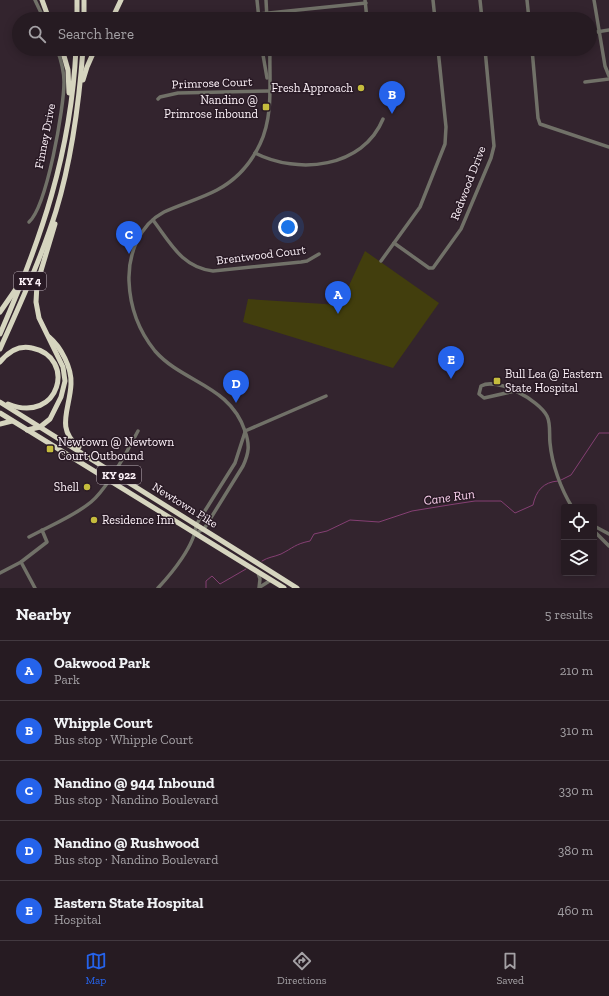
<!DOCTYPE html>
<meta charset="utf-8">
<style>
body{margin:0;font-family:"Zilla Slab",serif;background:#2e242a;color:#f1f3f6}
.controls{position:absolute;right:12px;bottom:12px;display:grid;overflow:hidden;border-radius:4px;box-shadow:0 2px 10px #0003}
.controls button{width:36px;height:36px;display:grid;place-items:center;padding:0;border:0;border-bottom:1px solid #423940;background:#261b22;color:#f1f3f6;font:20px sans-serif}
.you{position:absolute;left:288px;top:227px;width:14px;height:14px;margin:-10px;border:3px solid #fff;border-radius:50%;background:#1a73e8;box-shadow:0 0 0 6px #1a73e833}
.badge{display:grid;place-items:center;width:26px;height:26px;border-radius:50%;background:#2563eb;color:#fff;font-size:13px;font-weight:700}
.pin{position:absolute;translate:-50% -33px;filter:drop-shadow(0 1px 2px #0008)}
.pin::after{content:'';position:absolute;top:21px;width:14px;height:12px;background:inherit;clip-path:polygon(0 0,100% 0,50% 100%)}
.list{margin:0;padding:0;list-style:none}
h2{display:flex;justify-content:space-between;align-items:center;height:52px;margin:0;padding:0 16px;font-size:17px}
h2 small{font-size:13px;font-weight:400;color:#a4a1a5}
.list li{display:grid;grid-template-columns:26px 1fr auto;gap:12px;align-items:center;box-sizing:border-box;height:60px;padding:0 16px;border-top:1px solid #423940}
.list b{display:block;font-size:15px;white-space:nowrap}
.list p{margin:0;font-size:13px;white-space:nowrap;color:#a4a1a5}
.list em{font-size:13px;font-style:normal;color:#a4a1a5}
.icon{flex:none;width:22px;height:22px;fill:none;stroke:currentColor;stroke-width:2;stroke-linecap:round;stroke-linejoin:round}
.map{position:relative;flex:none;width:609px;height:588px;overflow:hidden}
.search{position:absolute;background:#261b22;box-shadow:0 2px 10px #0003;left:12px;right:12px;top:12px;height:44px;display:flex;align-items:center;gap:10px;box-sizing:border-box;padding:0 14px;border-radius:22px;color:#a4a1a5;font-size:15px}
.sheet{height:352px;background:#261b22}
nav{display:flex;justify-content:space-around;align-items:center;box-sizing:border-box;height:56px;border-top:1px solid #423940;background:#261b22;font-size:11px;color:#a4a1a5}
nav a{display:grid;justify-items:center;gap:2px}
nav .on{color:#2563eb}
.map>svg:first-child{display:block}
.green{fill:#423e0d}
.lines{fill:none;stroke-linecap:round;stroke-linejoin:round}
.stream{stroke:#853f73;stroke-width:1}
.minor{stroke:#717168;stroke-width:3.5}
.highway{stroke:#d6d5bf;stroke-width:5}
.poi-dot{fill:#c5bc3d;stroke:#291a25;stroke-width:1.5}
.labels{text-anchor:middle;dominant-baseline:central;stroke-width:3;stroke-linejoin:round;paint-order:stroke}
.shield{fill:#291a25;stroke:#bdb0b9;stroke-width:1}
.shield-label{font-size:11px;font-weight:bold;fill:#fcf1f8}
.street-label{font-size:12px;fill:#fcf1f8;stroke:#291a25}
.poi-label{font-size:12px;fill:#fcf1f8;stroke:#291a25;text-anchor:end}
.water-label{font-size:13px;font-style:italic;fill:#f9d0ec;stroke:#291a25}
</style>
<div class="map">
<svg width="609" height="588" viewBox="0 0 609 588">
<rect width="100%" height="100%" fill="#33242e"/>
<!-- green -->
<path class="green" d="M 365,251 L 439,303 L 393,368 L 243,322 L 248,299 L 340,305 Z"/>
<g class="lines">
<!-- stream -->
<g class="stream">
<path d="M 561,480 L 571,475 L 599,433 L 609,433"/>
<path d="M 262,561 C 268,557 274,557 281,554 C 293,548 295,544 310,541 L 314,534 L 327,531 L 350,520 L 379,522 L 412,511 L 455,504 L 475,501 L 501,501 L 515,513 L 533,505 C 536,491 543,482 558,481"/>
<path d="M 206,588 L 206,581 L 212,576 L 220,584 L 246,569"/>
</g>
<!-- minor -->
<g class="minor">
<path d="M 35,0 L 44,19"/>
<path d="M 257,0 L 259,19"/>
<path d="M 266,0 L 267,19"/>
<path d="M 365,0 L 367,19"/>
<path d="M 433,0 L 435,19"/>
<path d="M 480,0 L 482,19"/>
<path d="M 527,0 L 529,19"/>
<path d="M 594,0 L 605,66 L 609,76"/>
<path d="M 259,14 L 366,3"/>
<path d="M 590,33 L 609,30"/>
<path d="M 262,49 L 267,78"/>
<path d="M 532,49 L 538,118 L 540,124 L 609,147"/>
<path d="M 585,82 L 609,79"/>
<path d="M 158,99 L 160,97 L 178,93 L 269,91"/>
<path d="M 255,153 C 298,175 363,168 383,119"/>
<path d="M 153,220 C 171,244 182,267 213,271 L 301,262 L 307,261 L 319,254"/>
<path d="M 29,222 C 47,206 64,108 64,82 C 64,70 61,60 57,49"/>
<path d="M 394,243 L 429,268 L 433,268 L 461,229 L 491,158 L 494,146 L 485,49"/>
<path d="M 381,261 L 420,207 L 445,144 L 446,127 L 438,49"/>
<path d="M 515,391 L 484,398 L 479,394 L 481,386 C 497,377 539,400 547,416 C 551,424 549,435 550,443 C 552,465 561,489 572,507"/>
<path d="M 245,431 L 326,396"/>
<path d="M 594,526 L 609,534"/>
<path d="M 594,531 L 609,546"/>
<path d="M 196,533 L 204,529 L 243,466 C 249,453 250,445 245,431 C 230,385 183,383 155,351 C 138,330 130,308 129,281 C 128,255 139,225 164,212 C 181,204 200,199 217,190 C 236,180 251,163 260,144 C 274,115 269,80 270,49"/>
<path d="M 29,537 C 49,526 73,517 91,502 C 107,489 128,450 138,431"/>
<path d="M 21,562 L 35,588"/>
<path d="M 0,573 L 21,562 L 47,542 L 42,530"/>
<path d="M 258,573 L 260,579 L 259,588"/>
<path d="M 260,587 L 271,580"/>
<path d="M 158,588 C 172,573 195,545 196,525 L 235,463 L 245,432"/>
</g>
<!-- highway -->
<g class="highway">
<path d="M 42,0 L 49,19"/>
<path d="M 77,19 L 77,0"/>
<path d="M 84,19 L 84,0"/>
<path d="M 112,19 L 121,0"/>
<path d="M 62,49 L 68,70 L 69,93"/>
<path d="M 83,80 L 87,67 L 95,49"/>
<path d="M 0,312 L 18,286"/>
<path d="M 0,334 C 41,240 71,153 76,49"/>
<path d="M 49,337 C 61,347 72,368 71,384 C 70,409 55,429 79,447"/>
<path d="M 0,349 C 20,304 41,259 56,211 C 72,158 79,104 83,49"/>
<path d="M 0,362 C 8,352 19,345 32,348 C 77,357 60,425 8,404"/>
<path d="M 0,402 L 297,588"/>
<path d="M 0,413 L 284,588"/>
<path d="M 0,424 L 12,421"/>
<path d="M 27,430 L 40,427 L 50,419 L 61,397 L 65,381 L 63,367 L 39,318 L 36,302 L 37,284 L 55,224"/>
</g>
</g>
<!-- markers -->
<g class="poi-dot">
<circle cx="361" cy="88" r="4"/>
<rect x="262" y="103" width="8" height="8" rx="2"/>
<rect x="493" y="377" width="8" height="8" rx="2"/>
<rect x="46" y="445" width="8" height="8" rx="2"/>
<circle cx="87" cy="487" r="4"/>
<circle cx="94" cy="520" r="4"/>
</g>
<g class="labels">
<!-- shield labels -->
<g class="shield">
<rect x="14" y="272" width="32" height="18" rx="3"/>
<rect x="97" y="466" width="44" height="18" rx="3"/>
</g>
<g class="shield-label">
<text x="30" y="281">KY 4</text>
<text x="119" y="475">KY 922</text>
</g>
<!-- street labels -->
<g class="street-label">
<text transform="translate(212 83) rotate(-2)">Primrose Court</text>
<text transform="translate(45 136) rotate(-79)">Finney Drive</text>
<text transform="translate(468 183) rotate(-69)">Redwood Drive</text>
<text transform="translate(261 255) rotate(-7)">Brentwood Court</text>
<text transform="translate(185 505) rotate(32)">Newtown Pike</text>
</g>
<!-- poi labels -->
<g class="poi-label">
<text x="353" y="88">Fresh Approach</text>
<text x="258" y="100">Nandino @<tspan x="258" dy="14">Primrose Inbound</tspan></text>
<text x="505" y="374" text-anchor="start">Bull Lea @ Eastern<tspan x="505" dy="14">State Hospital</tspan></text>
<text x="58" y="442" text-anchor="start">Newtown @ Newtown<tspan x="58" dy="14">Court Outbound</tspan></text>
<text x="79" y="487">Shell</text>
<text x="102" y="520" text-anchor="start">Residence Inn</text>
</g>
<!-- water labels -->
<g class="water-label">
<text transform="translate(449 497) rotate(-8)">Cane Run</text>
</g>
</g>
</svg>
<div class="controls">
<button><svg class="icon" aria-label="locate" viewBox="0 0 24 24"><circle cx="12" cy="12" r="6"/><path d="M12 2v4M12 18v4M2 12h4M18 12h4"/></svg></button>
<button><svg class="icon" aria-label="layers" viewBox="0 0 24 24"><path d="M12 4l9 5-9 5-9-5zM3 14l9 5 9-5"/></svg></button>
</div>
<div class="you"></div>
<div class="pin badge" style="left:338px;top:314px">A</div>
<div class="pin badge" style="left:392px;top:114px">B</div>
<div class="pin badge" style="left:129px;top:254px">C</div>
<div class="pin badge" style="left:236px;top:403px">D</div>
<div class="pin badge" style="left:451px;top:379px">E</div>
<div class="search"><svg class="icon" aria-label="search" viewBox="0 0 24 24"><circle cx="10" cy="10" r="6"/><path d="M15 15l6 6"/></svg>Search here</div>
</div>
<section class="sheet">
<h2>Nearby<small>5 results</small></h2>
<ul class="list">
<li><span class="badge">A</span><div><b>Oakwood Park</b><p>Park</p></div><em>210 m</em></li>
<li><span class="badge">B</span><div><b>Whipple Court</b><p>Bus stop · Whipple Court</p></div><em>310 m</em></li>
<li><span class="badge">C</span><div><b>Nandino @ 944 Inbound</b><p>Bus stop · Nandino Boulevard</p></div><em>330 m</em></li>
<li><span class="badge">D</span><div><b>Nandino @ Rushwood</b><p>Bus stop · Nandino Boulevard</p></div><em>380 m</em></li>
<li><span class="badge">E</span><div><b>Eastern State Hospital</b><p>Hospital</p></div><em>460 m</em></li>
</ul>
</section>
<nav>
<a class="on"><svg class="icon" aria-label="map" viewBox="0 0 24 24"><path d="M3 6l6-2 6 2 6-2v14l-6 2-6-2-6 2zM9 4v14M15 6v14"/></svg>Map</a>
<a><svg class="icon" aria-label="directions" viewBox="0 0 24 24"><path d="M12 3l9 9-9 9-9-9zM9 14v-3h6M13 9l2 2-2 2"/></svg>Directions</a>
<a><svg class="icon" aria-label="saved" viewBox="0 0 24 24"><path d="M7 4h10v16l-5-4-5 4z"/></svg>Saved</a>
</nav>
